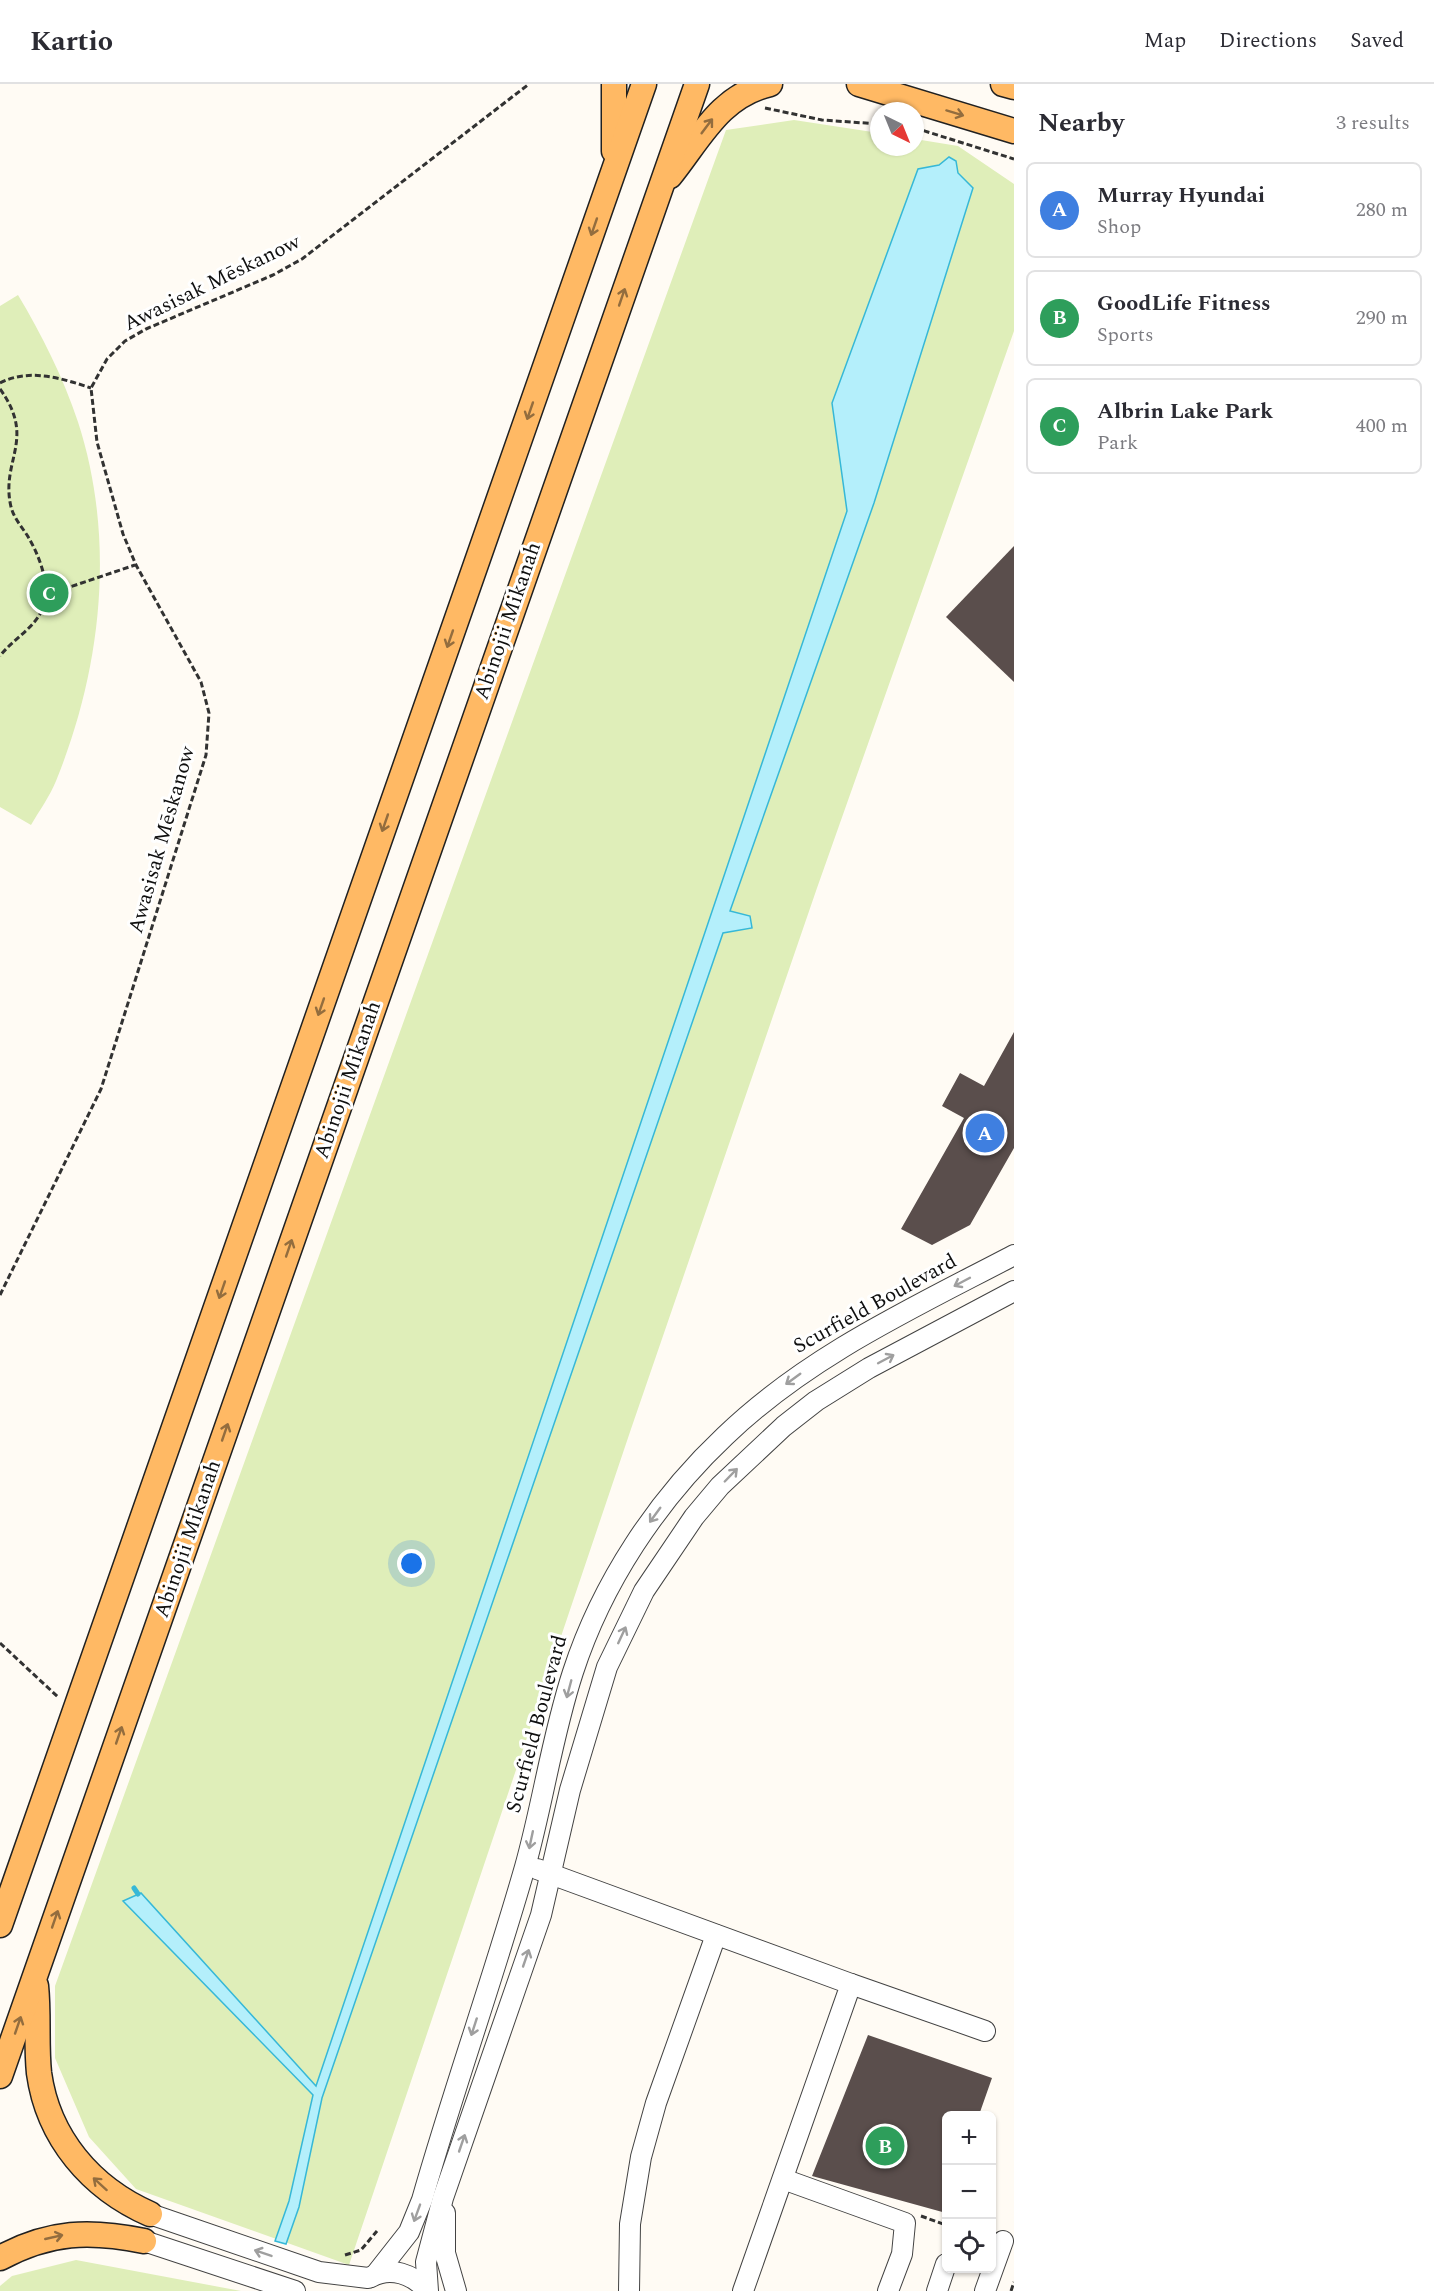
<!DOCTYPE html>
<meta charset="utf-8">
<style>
body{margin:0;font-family:Spectral,serif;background:#f7f7f7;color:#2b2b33}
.controls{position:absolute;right:18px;bottom:18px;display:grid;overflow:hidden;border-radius:9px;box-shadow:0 2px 4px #0004}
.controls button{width:54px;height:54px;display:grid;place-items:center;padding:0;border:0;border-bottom:2px solid #e1e1e2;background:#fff;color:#2b2b33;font:30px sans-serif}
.compass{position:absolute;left:870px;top:18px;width:54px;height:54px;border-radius:50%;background:#fff;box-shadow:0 2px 4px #0004;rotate:137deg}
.you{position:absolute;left:412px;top:1480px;width:21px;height:21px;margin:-15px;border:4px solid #fff;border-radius:50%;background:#1a73e8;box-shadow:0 0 0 9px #1a73e833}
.badge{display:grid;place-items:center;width:39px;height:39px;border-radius:50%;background:#ea580c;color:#fff;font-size:20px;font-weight:700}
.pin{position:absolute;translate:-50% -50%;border:3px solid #fff;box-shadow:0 2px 6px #0006}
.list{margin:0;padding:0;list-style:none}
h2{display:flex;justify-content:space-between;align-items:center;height:78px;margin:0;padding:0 24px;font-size:26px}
h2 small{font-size:20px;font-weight:400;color:#7c7c81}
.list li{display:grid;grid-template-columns:39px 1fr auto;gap:18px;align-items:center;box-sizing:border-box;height:96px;margin:0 12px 12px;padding:0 12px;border:2px solid #e1e1e2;border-radius:9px}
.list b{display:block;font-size:22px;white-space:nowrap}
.list p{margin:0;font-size:20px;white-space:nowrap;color:#7c7c81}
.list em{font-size:20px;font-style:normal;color:#7c7c81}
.icon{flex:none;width:33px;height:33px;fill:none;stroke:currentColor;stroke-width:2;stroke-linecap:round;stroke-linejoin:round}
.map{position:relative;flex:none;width:1014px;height:2207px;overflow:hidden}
header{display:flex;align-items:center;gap:36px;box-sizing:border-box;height:84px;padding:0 30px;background:#fff;border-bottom:2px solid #e1e1e2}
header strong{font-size:28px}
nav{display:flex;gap:33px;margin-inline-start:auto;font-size:21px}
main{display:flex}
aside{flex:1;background:#fff}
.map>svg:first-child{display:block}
.green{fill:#dfeeb9}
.water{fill:#b4effb;stroke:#36b8d7;stroke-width:1.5}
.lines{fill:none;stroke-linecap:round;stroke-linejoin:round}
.stream{stroke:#36b8d7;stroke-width:5}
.building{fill:#5a4e4c}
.minor-casing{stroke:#434343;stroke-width:22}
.major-casing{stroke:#212121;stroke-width:27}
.path{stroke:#323232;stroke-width:3;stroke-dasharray:6 3;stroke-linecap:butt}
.minor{stroke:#fff;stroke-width:20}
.major{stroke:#ffb964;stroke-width:24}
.oneway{stroke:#936d3e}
.oneway2{stroke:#9f9f9f}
.labels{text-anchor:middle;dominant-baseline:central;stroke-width:6;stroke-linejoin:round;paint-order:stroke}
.street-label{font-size:21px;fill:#101010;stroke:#fff}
</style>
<header>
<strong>Kartio</strong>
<nav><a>Map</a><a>Directions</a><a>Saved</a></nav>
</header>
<main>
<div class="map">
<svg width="1014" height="2207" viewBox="0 0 1014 2207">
<rect width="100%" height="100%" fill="#fffbf4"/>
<!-- green -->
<g class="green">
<path d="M 794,36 L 879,49 L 879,63 L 915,63 L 915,55 L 958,62 L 1014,100 L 1014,247 L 817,804 L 631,1345 L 349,2181 L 136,2105 L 89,2053 L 55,1974 L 55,1902 L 726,46 Z"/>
<path d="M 18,211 C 42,251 63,293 78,338 C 116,455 102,584 56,697 C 50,712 39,727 31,741 L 0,723 L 0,222 Z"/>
<path d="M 76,2176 L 241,2207 L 0,2207 L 0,2202 L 12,2192 Z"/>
</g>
<!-- water -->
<path class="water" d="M 949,73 L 956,77 L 958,89 L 973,104 L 874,419 L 730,827 L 750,832 L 752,844 L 723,849 L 322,2014 L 299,2123 L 286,2160 L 275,2157 L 289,2117 L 313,2011 L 123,1817 L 141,1809 L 316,2002 L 847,427 L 832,319 L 918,85 L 939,81 Z"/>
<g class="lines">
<!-- stream -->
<path class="stream" d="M 134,1804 L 138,1810"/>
</g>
<!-- building -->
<g class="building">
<path d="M 1014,462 L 1014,598 L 946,533 Z"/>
<path d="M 1014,948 L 1014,1064 L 970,1141 L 932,1161 L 901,1145 L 964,1034 L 942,1022 L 960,989 L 984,1002 Z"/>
<path d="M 868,1951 L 992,1994 L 979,2031 L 946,2031 L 946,2129 L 812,2092 Z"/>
</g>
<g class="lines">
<!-- minor casing -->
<g class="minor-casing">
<g id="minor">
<path d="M 537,1785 L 851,1900 L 743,2207"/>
<path d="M 851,1900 L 985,1947"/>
<path d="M 783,2095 L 905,2139 L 902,2170 L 888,2207"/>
<path d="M 445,2129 L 445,2169 L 456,2207"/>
<path d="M 150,2130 L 319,2188 L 368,2194"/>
<path d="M 144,2157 L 295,2207"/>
<path d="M 376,2190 L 409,2148 L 422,2116 C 454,2004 493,1895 525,1783 C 543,1719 552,1652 573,1588 C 602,1499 657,1416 725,1352 C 808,1272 913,1224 1014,1171"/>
<path d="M 371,2193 C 390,2182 414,2190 427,2207"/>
<path d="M 428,2207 L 426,2178 L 443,2114 L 541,1831 L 570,1706 L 607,1583 L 644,1507 L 694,1433 L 720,1402 L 784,1342 L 816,1317 L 869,1284 L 1014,1207"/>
<path d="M 629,2207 L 630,2140 L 641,2073 L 656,2019 L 716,1851"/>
<path d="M 937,2207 L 946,2180"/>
<path d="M 985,2207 L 1003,2157"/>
</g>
</g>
<!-- major casing -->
<g class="major-casing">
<g id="major">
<path d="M 859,0 L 1014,47"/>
<path d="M 1003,0 L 1014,3"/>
<path d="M 614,67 L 614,0"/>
<path d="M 670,92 C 700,55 719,12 770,0"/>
<path d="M 0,1841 L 644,0"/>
<path d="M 36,1902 C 39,1931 36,1960 39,1989 C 48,2054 91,2104 150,2130"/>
<path d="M 0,1992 L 697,0"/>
<path d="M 0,2174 C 50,2147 90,2146 144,2157"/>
</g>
</g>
<!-- path -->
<g class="path">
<path d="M 765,24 L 822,36 L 879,40"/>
<path d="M 915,44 L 1014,75"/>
<path d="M 0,299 C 29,284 61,294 91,304"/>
<path d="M 0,305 C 37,356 0,376 11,423 C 14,434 21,442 27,451 C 37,467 47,492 46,511 C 44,540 15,552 0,572"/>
<path d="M 46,511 L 135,481"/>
<path d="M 0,1211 L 101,1005 L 206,671 L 209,629 L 201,598 L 136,481 L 123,450 L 97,358 L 91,304 L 107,275 L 125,257 L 146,245 L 273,191 L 302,175 L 529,0"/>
<path d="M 0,1559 L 58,1613"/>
<path d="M 921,2132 L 946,2141"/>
<path d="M 345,2171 L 361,2166 L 377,2147"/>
<path d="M 1011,2207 L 1014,2198"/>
</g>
<!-- minor -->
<use href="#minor" class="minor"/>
<!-- major -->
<use href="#major" class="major"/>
</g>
<!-- one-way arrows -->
<defs><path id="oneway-shaft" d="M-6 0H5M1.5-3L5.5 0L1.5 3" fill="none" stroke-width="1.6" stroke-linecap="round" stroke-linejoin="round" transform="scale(1.5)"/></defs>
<g class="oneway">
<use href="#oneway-shaft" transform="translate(955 29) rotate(17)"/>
<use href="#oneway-shaft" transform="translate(707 42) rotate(-53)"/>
<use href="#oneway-shaft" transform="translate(594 143) rotate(109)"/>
<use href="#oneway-shaft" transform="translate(622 213) rotate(-71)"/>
<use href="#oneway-shaft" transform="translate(530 327) rotate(109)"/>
<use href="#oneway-shaft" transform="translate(450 555) rotate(109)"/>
<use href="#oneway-shaft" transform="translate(385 739) rotate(109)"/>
<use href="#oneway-shaft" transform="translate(321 923) rotate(109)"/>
<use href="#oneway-shaft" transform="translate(289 1164) rotate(-71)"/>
<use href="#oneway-shaft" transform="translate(222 1206) rotate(109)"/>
<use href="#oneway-shaft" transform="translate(225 1348) rotate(-71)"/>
<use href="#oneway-shaft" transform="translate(119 1651) rotate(-71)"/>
<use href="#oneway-shaft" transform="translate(55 1835) rotate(-71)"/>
<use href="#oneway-shaft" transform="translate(18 1941) rotate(-71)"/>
<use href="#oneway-shaft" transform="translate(100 2100) rotate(-138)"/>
<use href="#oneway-shaft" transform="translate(54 2153) rotate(-13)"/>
</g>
<g class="oneway2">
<use href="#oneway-shaft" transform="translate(962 1198) rotate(152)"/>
<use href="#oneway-shaft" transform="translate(886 1275) rotate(-28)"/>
<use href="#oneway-shaft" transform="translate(793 1295) rotate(144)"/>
<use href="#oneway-shaft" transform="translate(731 1391) rotate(-46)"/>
<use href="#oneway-shaft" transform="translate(655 1431) rotate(126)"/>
<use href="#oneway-shaft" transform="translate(622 1551) rotate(-65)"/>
<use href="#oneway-shaft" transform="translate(569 1605) rotate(105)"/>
<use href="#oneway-shaft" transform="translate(531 1756) rotate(102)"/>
<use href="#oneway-shaft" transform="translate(526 1874) rotate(-71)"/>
<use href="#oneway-shaft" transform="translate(474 1943) rotate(108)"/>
<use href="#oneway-shaft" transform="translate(462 2059) rotate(-71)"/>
<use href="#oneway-shaft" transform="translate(417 2129) rotate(110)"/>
<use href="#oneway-shaft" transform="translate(263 2169) rotate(-161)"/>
</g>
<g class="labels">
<!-- street labels -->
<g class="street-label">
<text transform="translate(212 199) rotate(-26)">Awasisak Mēskanow</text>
<text transform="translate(508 537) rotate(-71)">Abinojii Mikanah</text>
<text transform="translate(162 756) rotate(-74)">Awasisak Mēskanow</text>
<text transform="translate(348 996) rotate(-71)">Abinojii Mikanah</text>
<text transform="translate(875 1220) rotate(-29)">Scurfield Boulevard</text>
<text transform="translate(188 1455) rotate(-71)">Abinojii Mikanah</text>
<text transform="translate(537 1640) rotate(-75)">Scurfield Boulevard</text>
</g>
</g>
</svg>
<div class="controls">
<button>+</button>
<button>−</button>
<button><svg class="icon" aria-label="locate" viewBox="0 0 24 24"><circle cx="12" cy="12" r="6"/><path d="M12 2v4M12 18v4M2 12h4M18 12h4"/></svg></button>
</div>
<svg class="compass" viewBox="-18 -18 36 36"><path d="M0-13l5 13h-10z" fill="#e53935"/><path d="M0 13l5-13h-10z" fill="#7c7c81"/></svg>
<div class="you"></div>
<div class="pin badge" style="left:985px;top:1049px;background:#3f7fe0">A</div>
<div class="pin badge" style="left:885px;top:2062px;background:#2e9e5b">B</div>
<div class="pin badge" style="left:49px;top:509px;background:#2e9e5b">C</div>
</div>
<aside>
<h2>Nearby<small>3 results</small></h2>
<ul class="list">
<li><span class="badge" style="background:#3f7fe0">A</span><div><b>Murray Hyundai</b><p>Shop</p></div><em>280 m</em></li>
<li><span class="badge" style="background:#2e9e5b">B</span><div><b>GoodLife Fitness</b><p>Sports</p></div><em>290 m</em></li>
<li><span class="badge" style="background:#2e9e5b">C</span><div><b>Albrin Lake Park</b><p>Park</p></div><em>400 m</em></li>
</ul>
</aside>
</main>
